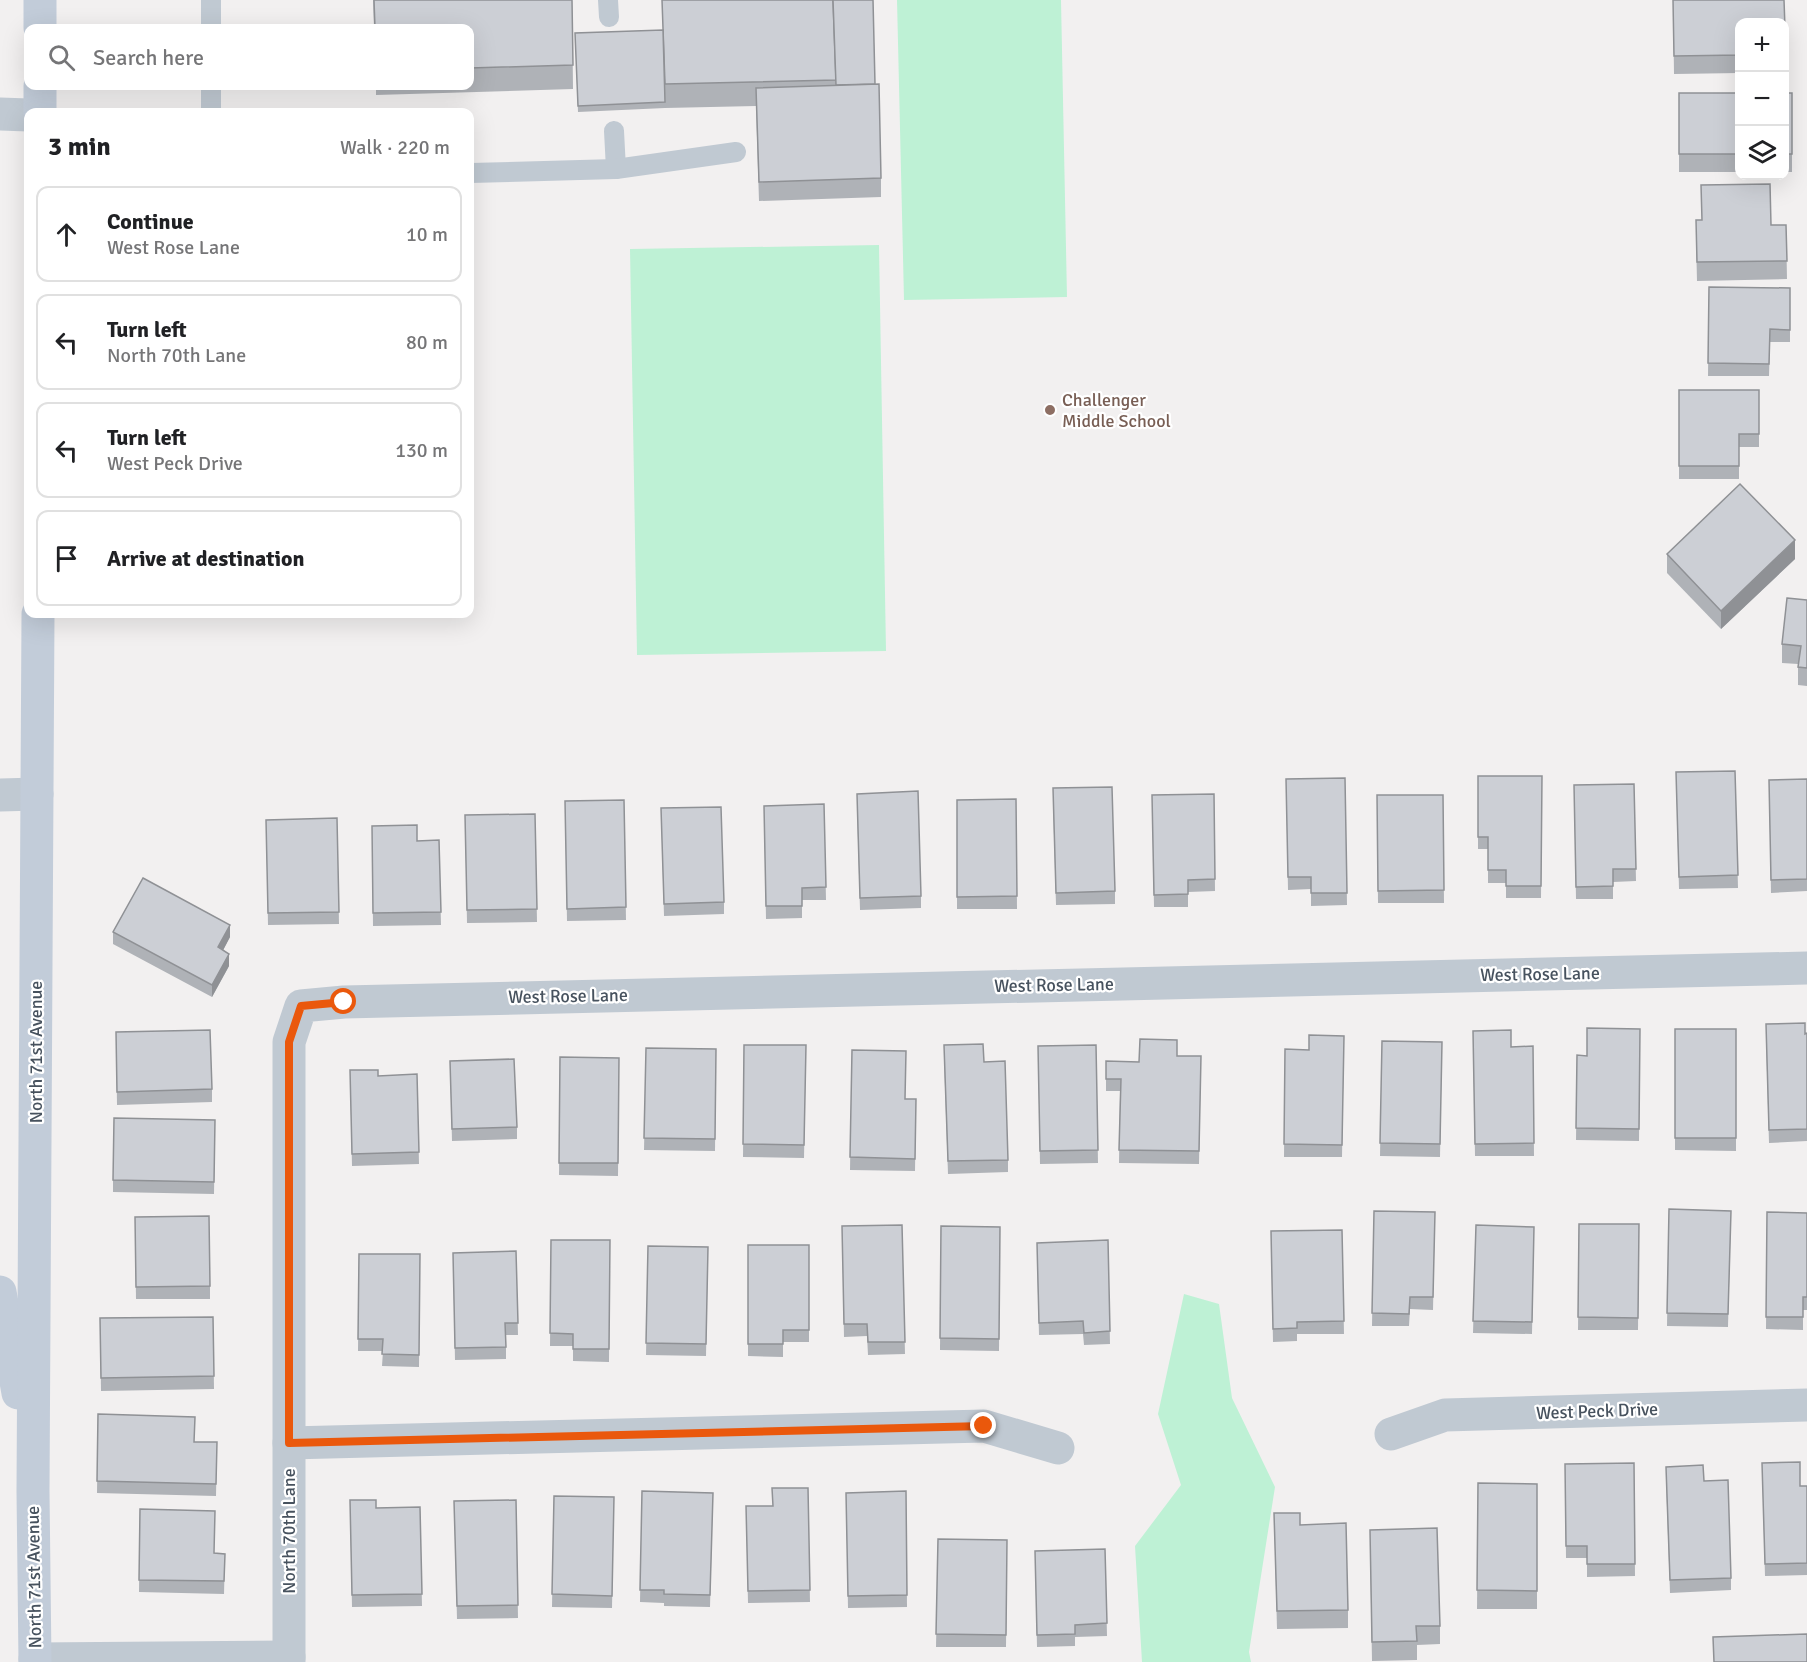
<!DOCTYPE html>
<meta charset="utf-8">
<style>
body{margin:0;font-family:Signika,sans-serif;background:#f6f6f6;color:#202124}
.controls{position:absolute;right:18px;top:18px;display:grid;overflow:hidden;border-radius:12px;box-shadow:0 6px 24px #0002}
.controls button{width:54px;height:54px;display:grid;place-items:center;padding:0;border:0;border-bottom:2px solid #e0e0e0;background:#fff;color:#202124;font:30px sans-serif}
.stop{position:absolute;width:18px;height:18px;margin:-14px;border:4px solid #ea580c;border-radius:50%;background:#fff}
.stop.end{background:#ea580c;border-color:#fff;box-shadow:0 2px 6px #0008}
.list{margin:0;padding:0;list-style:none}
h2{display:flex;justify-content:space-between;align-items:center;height:78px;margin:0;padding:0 24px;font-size:26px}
h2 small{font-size:20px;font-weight:400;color:#757577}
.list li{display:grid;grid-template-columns:39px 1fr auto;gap:18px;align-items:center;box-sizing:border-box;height:96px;margin:0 12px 12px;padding:0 12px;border:2px solid #e0e0e0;border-radius:12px}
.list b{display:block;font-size:22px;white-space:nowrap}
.list p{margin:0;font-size:20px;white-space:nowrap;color:#757577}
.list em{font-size:20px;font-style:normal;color:#757577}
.icon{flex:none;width:33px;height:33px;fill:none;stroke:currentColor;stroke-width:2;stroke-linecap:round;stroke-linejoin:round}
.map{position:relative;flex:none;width:1807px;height:1662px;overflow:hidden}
.search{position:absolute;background:#fff;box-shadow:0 6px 24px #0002;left:24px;top:24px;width:450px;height:66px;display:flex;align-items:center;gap:15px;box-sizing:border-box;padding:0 21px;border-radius:12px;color:#757577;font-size:22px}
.panel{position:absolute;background:#fff;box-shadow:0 6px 24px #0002;left:24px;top:108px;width:450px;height:510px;border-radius:12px}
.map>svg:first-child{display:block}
.green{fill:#bef1d5}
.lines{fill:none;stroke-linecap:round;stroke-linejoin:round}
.lane{stroke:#c0c9d2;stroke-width:20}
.street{stroke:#c0c9d2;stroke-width:33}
.secondary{stroke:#c2ccd9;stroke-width:33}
.wall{fill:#afb2b7}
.shaded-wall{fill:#8f9195}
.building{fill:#cccfd5;stroke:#8f9195;stroke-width:1.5}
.route{stroke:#ea580c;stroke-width:8}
.education-dot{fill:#8d6e63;stroke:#fff;stroke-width:2}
.labels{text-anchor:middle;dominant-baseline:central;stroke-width:4.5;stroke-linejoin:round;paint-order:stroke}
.education-label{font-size:18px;fill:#785e54;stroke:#fff;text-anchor:start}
.street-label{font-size:18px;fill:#47525e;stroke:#fff}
</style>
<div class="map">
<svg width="1807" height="1662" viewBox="0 0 1807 1662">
<rect width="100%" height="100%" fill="#f2f0f0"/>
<!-- green -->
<g class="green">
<path d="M 897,0 L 1061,0 L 1067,297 L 904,300 Z"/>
<path d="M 879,245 L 886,651 L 637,655 L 630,249 Z"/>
<path d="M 1184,1294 L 1219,1304 L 1232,1398 L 1275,1487 L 1249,1652 L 1251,1662 L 1142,1662 L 1135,1546 L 1181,1485 L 1158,1414 Z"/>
</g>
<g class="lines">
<!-- lane -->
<g class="lane">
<path d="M 211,0 L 211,28"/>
<path d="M 608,0 L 609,17"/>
<path d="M 211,86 L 211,112"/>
<path d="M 614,131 L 616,169"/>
<path d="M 470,173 L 616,169 L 736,152"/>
</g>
<!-- street -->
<g class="street">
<path d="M 0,114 L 28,115"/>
<path d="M 0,795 L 37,794"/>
<path d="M 1391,1434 L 1445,1415 L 1807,1405"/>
<path d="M 289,1443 L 984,1426 L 1058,1448"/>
<path d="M 35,1659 L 289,1657"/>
<path d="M 289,1662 L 289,1042 L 301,1006 L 344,1002 L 1807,968"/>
</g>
<!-- secondary -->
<g class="secondary">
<path d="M 40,0 L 40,28"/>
<path d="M 40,86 L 40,112"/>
<path d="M 0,1292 L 18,1393"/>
<path d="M 35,1662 L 33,1491 L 38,614"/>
</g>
</g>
<!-- wall -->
<g class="wall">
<path d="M 373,0 L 572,0 L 573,89 L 376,95 L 376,86 L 470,86 L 470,28 L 374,28 Z"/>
<path d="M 662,0 L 873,0 L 875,84 L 881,178 L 881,197 L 759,201 L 756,106 L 665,108 L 578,112 L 575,33 L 663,30 Z"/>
<path d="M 1673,0 L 1784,0 L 1785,46 L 1785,22 L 1740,22 L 1740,73 L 1674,74 Z"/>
<rect x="1679" y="93" width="61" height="79"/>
<rect x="1785" y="93" width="7" height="79"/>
<path d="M 1701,185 L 1771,225 L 1786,225 L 1787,279 L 1697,281 L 1696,239 L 1702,220 Z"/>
<path d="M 1709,287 L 1790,288 L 1790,342 L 1770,342 L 1769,376 L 1708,376 Z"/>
<path d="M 1679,390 L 1759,390 L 1759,447 L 1739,447 L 1739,479 L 1679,479 Z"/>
<path d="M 1667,554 L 1795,559 L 1721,629 L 1667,573 Z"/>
<path d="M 1807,600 L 1807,686 L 1798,685 L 1798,664 L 1782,663 L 1782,644 Z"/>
<path d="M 1735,771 L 1738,888 L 1679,889 L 1676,772 Z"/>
<path d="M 1478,776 L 1542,776 L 1541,898 L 1506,898 L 1506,883 L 1488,883 L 1488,849 L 1478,849 Z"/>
<path d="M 1345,778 L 1347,905 L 1311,906 L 1311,889 L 1288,890 L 1286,779 Z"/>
<path d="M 1807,779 L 1807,891 L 1771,893 L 1769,780 Z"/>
<path d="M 1634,784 L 1636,881 L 1613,882 L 1613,899 L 1576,899 L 1574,785 Z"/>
<path d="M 1214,794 L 1215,891 L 1188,892 L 1188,907 L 1154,907 L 1152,795 Z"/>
<path d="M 1377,795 L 1443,795 L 1444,903 L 1378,903 Z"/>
<path d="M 1016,799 L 1017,909 L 957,909 L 957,800 Z"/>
<path d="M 624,800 L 626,920 L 567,921 L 565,801 Z"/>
<path d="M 1053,801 L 1115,891 L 1115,904 L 1056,905 Z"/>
<path d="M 824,804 L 826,900 L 802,900 L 802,918 L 766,919 L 764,806 Z"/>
<path d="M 857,806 L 921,896 L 921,908 L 860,910 Z"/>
<path d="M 661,808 L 724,902 L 724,914 L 664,916 Z"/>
<path d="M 535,814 L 537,922 L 467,923 L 465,815 Z"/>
<path d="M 337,818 L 339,924 L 268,925 L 266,820 Z"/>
<path d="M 372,826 L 417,841 L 439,840 L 441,925 L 373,926 Z"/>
<path d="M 113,932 L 230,937 L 223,950 L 229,966 L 212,997 L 113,944 Z"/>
<path d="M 1640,1029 L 1639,1141 L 1576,1140 L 1577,1055 L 1587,1056 Z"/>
<path d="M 1675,1029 L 1736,1029 L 1736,1151 L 1675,1150 Z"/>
<path d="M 1473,1031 L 1511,1047 L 1533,1046 L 1534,1156 L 1475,1156 Z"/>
<path d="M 116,1032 L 212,1089 L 212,1102 L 117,1105 Z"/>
<path d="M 1807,1033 L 1807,1141 L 1769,1143 L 1766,1037 Z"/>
<path d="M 1344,1036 L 1342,1157 L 1284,1157 L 1285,1049 L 1309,1050 Z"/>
<path d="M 1382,1041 L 1442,1042 L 1440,1157 L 1380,1156 Z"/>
<path d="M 744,1045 L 806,1045 L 804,1158 L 743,1157 Z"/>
<path d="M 1096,1045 L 1098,1163 L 1040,1164 L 1038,1046 Z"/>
<path d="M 646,1048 L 716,1049 L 715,1151 L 644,1150 Z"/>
<path d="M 852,1050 L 905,1099 L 916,1099 L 915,1171 L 850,1170 Z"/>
<path d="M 1177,1056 L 1201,1056 L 1199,1164 L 1119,1163 L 1120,1091 L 1106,1091 L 1106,1061 L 1139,1062 Z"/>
<path d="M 560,1057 L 619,1058 L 618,1176 L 559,1175 Z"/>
<path d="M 944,1058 L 984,1062 L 1008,1160 L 1008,1172 L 948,1174 Z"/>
<path d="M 450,1061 L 517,1127 L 517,1139 L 452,1141 Z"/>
<path d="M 350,1070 L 378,1076 L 417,1074 L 419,1164 L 352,1166 Z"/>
<path d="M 215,1120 L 214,1194 L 113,1192 L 113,1180 Z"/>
<path d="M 1669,1209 L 1731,1211 L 1728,1327 L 1667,1326 Z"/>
<path d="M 1374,1211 L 1435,1212 L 1433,1310 L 1410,1309 L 1409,1326 L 1372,1326 Z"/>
<path d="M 1767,1212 L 1807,1213 L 1807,1310 L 1803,1310 L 1803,1330 L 1766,1329 Z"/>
<path d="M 135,1217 L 210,1286 L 210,1299 L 136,1299 Z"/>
<path d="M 1579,1224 L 1639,1224 L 1638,1330 L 1578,1330 Z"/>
<path d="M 902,1225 L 905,1354 L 868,1355 L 867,1336 L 844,1337 L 842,1226 Z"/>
<path d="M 1476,1225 L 1534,1227 L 1532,1334 L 1473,1333 Z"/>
<path d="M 941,1226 L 1000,1227 L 999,1351 L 940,1350 Z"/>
<path d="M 1342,1230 L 1344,1334 L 1297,1334 L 1297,1341 L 1273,1342 L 1271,1231 Z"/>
<path d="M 551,1240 L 610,1240 L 609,1362 L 573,1361 L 573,1346 L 550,1346 Z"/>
<path d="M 1108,1240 L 1110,1344 L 1084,1345 L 1083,1334 L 1039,1335 L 1037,1255 Z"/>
<path d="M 748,1245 L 809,1245 L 809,1342 L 783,1342 L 783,1357 L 748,1356 Z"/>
<path d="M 648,1246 L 708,1247 L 706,1356 L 646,1355 Z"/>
<path d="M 516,1251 L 518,1335 L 506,1335 L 506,1359 L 455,1360 L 453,1253 Z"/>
<path d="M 359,1254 L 420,1254 L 419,1367 L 382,1366 L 383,1351 L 358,1351 Z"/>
<path d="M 213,1317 L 214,1389 L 101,1391 L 100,1318 Z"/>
<path d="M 98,1414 L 195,1442 L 217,1442 L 216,1496 L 97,1493 Z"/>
<path d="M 1634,1463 L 1635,1576 L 1587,1577 L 1587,1558 L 1566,1558 L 1565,1464 Z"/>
<path d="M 1762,1463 L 1800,1486 L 1807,1486 L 1807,1575 L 1765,1576 Z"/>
<path d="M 1666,1479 L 1704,1481 L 1731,1578 L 1731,1590 L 1670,1593 Z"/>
<path d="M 1478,1483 L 1537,1484 L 1537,1609 L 1477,1609 Z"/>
<path d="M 808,1488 L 810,1602 L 748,1603 L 746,1506 L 772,1506 Z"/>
<path d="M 642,1491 L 713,1493 L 710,1607 L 664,1606 L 664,1603 L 640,1602 Z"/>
<path d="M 906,1491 L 907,1607 L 848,1608 L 846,1493 Z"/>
<path d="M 554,1496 L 614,1497 L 612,1608 L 552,1607 Z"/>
<path d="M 350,1500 L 376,1508 L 420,1507 L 422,1606 L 352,1607 Z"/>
<path d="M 516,1500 L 518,1618 L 457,1619 L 454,1501 Z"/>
<path d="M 140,1509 L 215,1553 L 225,1554 L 224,1594 L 139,1592 Z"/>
<path d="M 1274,1513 L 1300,1525 L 1348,1610 L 1348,1628 L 1277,1629 Z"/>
<path d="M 938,1539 L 1007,1540 L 1006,1647 L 936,1647 Z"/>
<path d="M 1370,1548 L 1440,1626 L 1440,1644 L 1417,1645 L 1417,1660 L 1372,1661 Z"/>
<path d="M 1105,1549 L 1107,1636 L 1075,1637 L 1075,1646 L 1037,1647 L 1035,1551 Z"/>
</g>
<!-- shaded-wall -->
<g class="shaded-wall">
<path d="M 1795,540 L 1795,559 L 1721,629 L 1721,611 Z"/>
<path d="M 230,925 L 230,937 L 218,960 L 218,947 Z"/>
<path d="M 229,954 L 229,966 L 212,997 L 212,985 Z"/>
</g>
<!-- building -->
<g class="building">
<path d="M 374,0 L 572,0 L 573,65 L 470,68 L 470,28 L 375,28 Z"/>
<path d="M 662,0 L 833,0 L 836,80 L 665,84 Z"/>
<path d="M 833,0 L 873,0 L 875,84 L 836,85 Z"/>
<path d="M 1673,0 L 1784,0 L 1785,28 L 1785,22 L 1740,22 L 1740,55 L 1674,56 Z"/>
<path d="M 663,30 L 665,102 L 578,106 L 575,33 Z"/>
<path d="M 879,84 L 881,178 L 759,182 L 756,88 Z"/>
<rect x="1679" y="93" width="61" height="61"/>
<rect x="1785" y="93" width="7" height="61"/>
<path d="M 1770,184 L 1771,225 L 1786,225 L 1787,261 L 1697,262 L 1696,220 L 1702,220 L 1701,185 Z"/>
<path d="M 1709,287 L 1790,288 L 1790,330 L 1770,329 L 1769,364 L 1708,363 Z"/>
<path d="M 1679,390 L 1759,390 L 1759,434 L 1739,434 L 1739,466 L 1679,466 Z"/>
<path d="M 1740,484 L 1795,540 L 1721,611 L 1667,554 Z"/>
<path d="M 1787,598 L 1807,600 L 1807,668 L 1798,667 L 1801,646 L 1782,644 Z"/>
<path d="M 1735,771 L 1738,875 L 1679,877 L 1676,772 Z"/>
<path d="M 1478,776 L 1542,776 L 1541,886 L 1506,886 L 1506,870 L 1488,870 L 1488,837 L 1478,837 Z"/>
<path d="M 1345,778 L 1347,893 L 1311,893 L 1311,877 L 1288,877 L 1286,779 Z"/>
<path d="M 1807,779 L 1807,879 L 1771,880 L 1769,780 Z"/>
<path d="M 1634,784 L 1636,869 L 1613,869 L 1613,886 L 1576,887 L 1574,785 Z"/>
<path d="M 1112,787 L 1115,891 L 1056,893 L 1053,788 Z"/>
<path d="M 918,791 L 921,896 L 860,898 L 857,794 Z"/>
<path d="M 1214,794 L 1215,879 L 1188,880 L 1188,894 L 1154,895 L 1152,795 Z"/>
<path d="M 1377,795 L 1443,795 L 1444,890 L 1378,891 Z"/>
<path d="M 1016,799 L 1017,896 L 957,897 L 957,800 Z"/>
<path d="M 624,800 L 626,907 L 567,909 L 565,801 Z"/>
<path d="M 824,804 L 826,887 L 802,888 L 802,906 L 766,906 L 764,806 Z"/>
<path d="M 721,807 L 724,902 L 664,904 L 661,808 Z"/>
<path d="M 535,814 L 537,909 L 467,910 L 465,815 Z"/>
<path d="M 337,818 L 339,912 L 268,913 L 266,820 Z"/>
<path d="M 417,825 L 417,841 L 439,840 L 441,912 L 373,913 L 372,826 Z"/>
<path d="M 143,878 L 230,925 L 218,947 L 229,954 L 212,985 L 113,932 Z"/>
<path d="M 1805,1023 L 1805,1034 L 1807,1033 L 1807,1129 L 1769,1130 L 1766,1024 Z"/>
<path d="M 1587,1028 L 1640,1029 L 1639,1129 L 1576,1128 L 1577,1055 L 1587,1056 Z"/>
<rect x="1675" y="1029" width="61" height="109"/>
<path d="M 210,1030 L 212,1089 L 117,1092 L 116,1032 Z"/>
<path d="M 1511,1030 L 1511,1047 L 1533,1046 L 1534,1143 L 1475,1144 L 1473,1031 Z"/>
<path d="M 1309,1035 L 1344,1036 L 1342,1145 L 1284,1144 L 1285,1049 L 1309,1050 Z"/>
<path d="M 1140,1039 L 1177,1040 L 1177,1056 L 1201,1056 L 1199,1151 L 1119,1150 L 1121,1079 L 1106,1079 L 1106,1061 L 1139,1062 Z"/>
<path d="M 1382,1041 L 1442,1042 L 1440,1144 L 1380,1143 Z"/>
<path d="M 983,1044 L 984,1062 L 1005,1061 L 1008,1160 L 948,1161 L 944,1045 Z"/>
<path d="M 744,1045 L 806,1045 L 804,1145 L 743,1144 Z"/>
<path d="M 1096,1045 L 1098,1150 L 1040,1151 L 1038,1046 Z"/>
<path d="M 646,1048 L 716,1049 L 715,1139 L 644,1138 Z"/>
<path d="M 852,1050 L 906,1051 L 905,1099 L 916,1099 L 915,1159 L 850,1157 Z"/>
<path d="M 560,1057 L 619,1058 L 618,1163 L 559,1163 Z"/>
<path d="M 514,1059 L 517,1127 L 452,1129 L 450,1061 Z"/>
<path d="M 350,1070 L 378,1070 L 378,1076 L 417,1074 L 419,1152 L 352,1154 Z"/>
<path d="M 114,1118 L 215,1120 L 214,1182 L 113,1180 Z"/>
<path d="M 1669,1209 L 1731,1211 L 1728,1314 L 1667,1313 Z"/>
<path d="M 1374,1211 L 1435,1212 L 1433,1297 L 1410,1297 L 1409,1314 L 1372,1313 Z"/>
<path d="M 1767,1212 L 1807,1213 L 1807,1297 L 1803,1297 L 1803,1317 L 1766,1317 Z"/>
<path d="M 209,1216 L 210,1286 L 136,1287 L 135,1217 Z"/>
<path d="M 1579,1224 L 1639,1224 L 1638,1318 L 1578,1317 Z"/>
<path d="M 902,1225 L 905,1342 L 868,1342 L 867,1324 L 844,1324 L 842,1226 Z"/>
<path d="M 1476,1225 L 1534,1227 L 1532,1322 L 1473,1321 Z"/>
<path d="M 941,1226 L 1000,1227 L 999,1339 L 940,1338 Z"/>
<path d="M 1342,1230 L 1344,1321 L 1297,1322 L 1297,1328 L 1273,1329 L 1271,1231 Z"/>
<path d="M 551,1240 L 610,1240 L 609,1349 L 573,1349 L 573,1334 L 550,1333 Z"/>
<path d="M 1108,1240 L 1110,1331 L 1084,1333 L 1083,1321 L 1039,1323 L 1037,1243 Z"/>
<path d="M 748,1245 L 809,1245 L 809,1330 L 783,1330 L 783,1344 L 748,1344 Z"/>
<path d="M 648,1246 L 708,1247 L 706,1344 L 646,1343 Z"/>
<path d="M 516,1251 L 518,1323 L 505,1323 L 506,1347 L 455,1348 L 453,1253 Z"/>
<path d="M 359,1254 L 420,1254 L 419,1355 L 382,1354 L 383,1339 L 358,1339 Z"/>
<path d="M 213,1317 L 214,1376 L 101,1378 L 100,1318 Z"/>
<path d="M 98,1414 L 195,1417 L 194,1442 L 217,1442 L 216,1484 L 97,1481 Z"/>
<path d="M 1800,1462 L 1800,1486 L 1807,1486 L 1807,1563 L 1765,1564 L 1762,1463 Z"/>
<path d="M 1634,1463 L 1635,1564 L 1587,1564 L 1587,1546 L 1566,1546 L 1565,1464 Z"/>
<path d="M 1703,1465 L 1704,1481 L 1728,1480 L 1731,1578 L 1670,1580 L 1666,1467 Z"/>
<path d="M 1478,1483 L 1537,1484 L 1537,1591 L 1477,1590 Z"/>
<path d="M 772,1488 L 808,1488 L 810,1590 L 748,1591 L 746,1506 L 773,1506 Z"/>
<path d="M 642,1491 L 713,1493 L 710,1595 L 664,1594 L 664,1590 L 640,1590 Z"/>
<path d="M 906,1491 L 907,1595 L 848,1596 L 846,1493 Z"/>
<path d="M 554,1496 L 614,1497 L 612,1596 L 552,1594 Z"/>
<path d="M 350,1500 L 376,1500 L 376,1508 L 420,1507 L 422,1594 L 352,1595 Z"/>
<path d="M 516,1500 L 518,1605 L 457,1606 L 454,1501 Z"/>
<path d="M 140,1509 L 215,1511 L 214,1553 L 225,1554 L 224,1581 L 139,1580 Z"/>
<path d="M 1274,1513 L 1300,1513 L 1300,1525 L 1346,1523 L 1348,1610 L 1277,1611 Z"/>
<path d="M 1437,1528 L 1440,1626 L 1416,1626 L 1417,1641 L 1372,1642 L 1370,1530 Z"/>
<path d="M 938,1539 L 1007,1540 L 1006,1635 L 936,1634 Z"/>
<path d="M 1105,1549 L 1107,1623 L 1075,1625 L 1075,1634 L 1037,1635 L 1035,1551 Z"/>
<path d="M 1807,1634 L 1807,1662 L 1714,1662 L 1713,1637 Z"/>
</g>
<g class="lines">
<!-- route -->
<path class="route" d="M 344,1002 L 301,1006 L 289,1042 L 289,1443 L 984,1426"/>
</g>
<!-- markers -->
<circle class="education-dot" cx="1050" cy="410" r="6"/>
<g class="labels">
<!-- education labels -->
<g class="education-label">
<text x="1062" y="400">Challenger<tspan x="1062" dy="21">Middle School</tspan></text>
</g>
<!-- street labels -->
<g class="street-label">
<text transform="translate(1540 974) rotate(-1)">West Rose Lane</text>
<text transform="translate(1054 985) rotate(-1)">West Rose Lane</text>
<text transform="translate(568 996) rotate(-1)">West Rose Lane</text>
<text transform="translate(36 1052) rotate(-90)">North 71st Avenue</text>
<text transform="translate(1597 1411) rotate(-2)">West Peck Drive</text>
<text transform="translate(289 1531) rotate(-90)">North 70th Lane</text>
<text transform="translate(34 1577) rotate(-91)">North 71st Avenue</text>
</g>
</g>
</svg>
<div class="controls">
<button>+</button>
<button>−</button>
<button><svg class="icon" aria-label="layers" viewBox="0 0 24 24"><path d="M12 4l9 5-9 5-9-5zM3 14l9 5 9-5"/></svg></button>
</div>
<div class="stop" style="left:344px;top:1002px"></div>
<div class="stop end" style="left:984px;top:1426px"></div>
<div class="search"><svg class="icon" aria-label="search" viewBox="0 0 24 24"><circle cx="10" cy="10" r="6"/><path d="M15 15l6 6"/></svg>Search here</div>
<section class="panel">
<h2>3 min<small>Walk · 220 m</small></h2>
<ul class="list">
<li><svg class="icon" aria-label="ahead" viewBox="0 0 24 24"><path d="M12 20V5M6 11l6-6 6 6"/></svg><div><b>Continue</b><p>West Rose Lane</p></div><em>10 m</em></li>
<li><svg class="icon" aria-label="left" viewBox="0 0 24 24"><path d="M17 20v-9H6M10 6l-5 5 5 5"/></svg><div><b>Turn left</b><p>North 70th Lane</p></div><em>80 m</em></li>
<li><svg class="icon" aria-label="left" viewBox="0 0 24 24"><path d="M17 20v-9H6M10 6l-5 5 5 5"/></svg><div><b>Turn left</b><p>West Peck Drive</p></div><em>130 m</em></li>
<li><svg class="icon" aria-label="arrive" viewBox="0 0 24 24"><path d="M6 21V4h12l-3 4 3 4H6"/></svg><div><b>Arrive at destination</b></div></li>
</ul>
</section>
</div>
